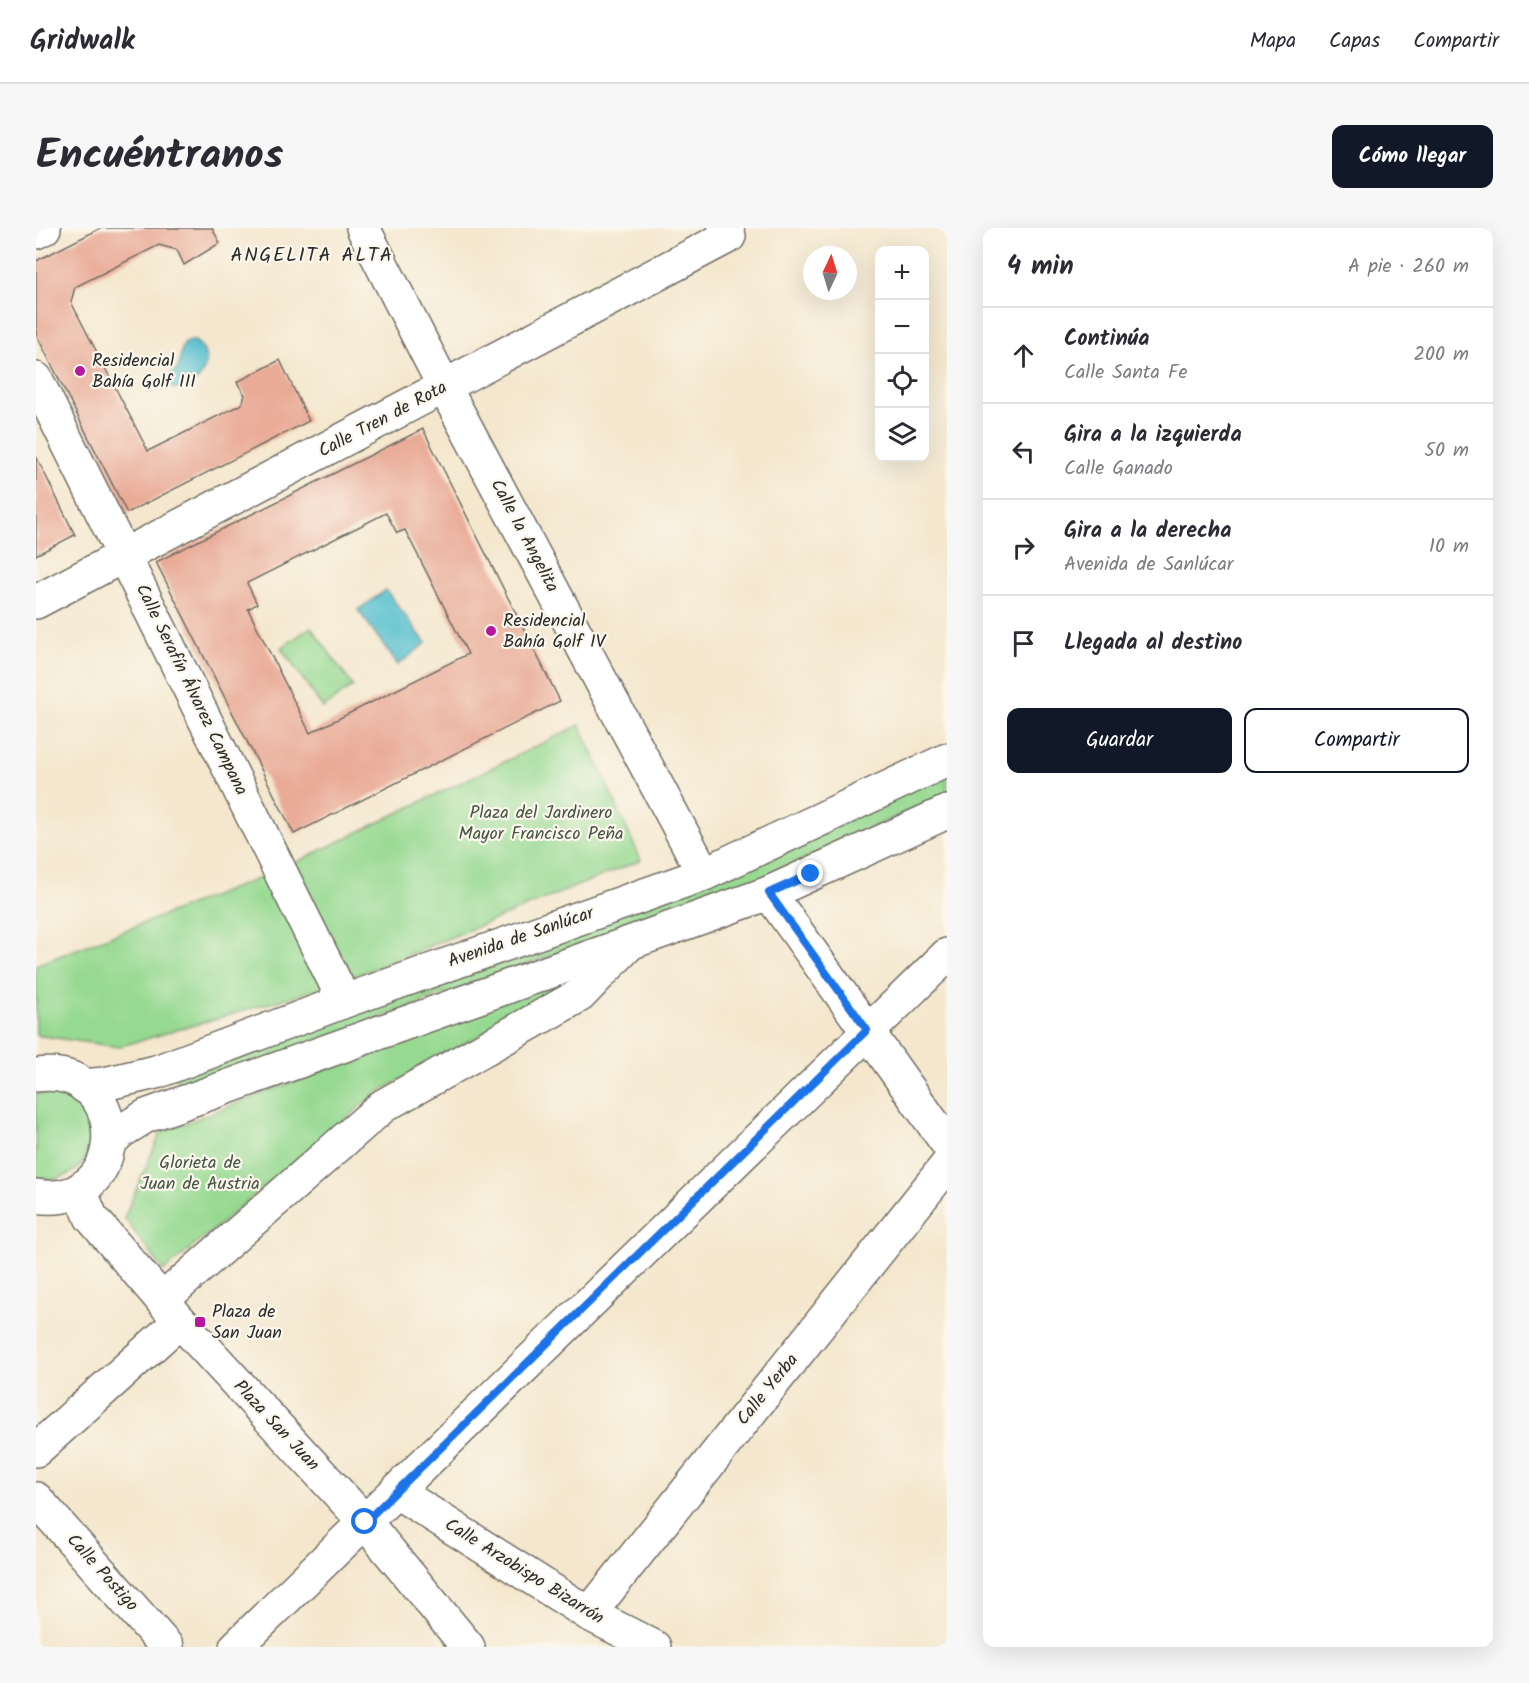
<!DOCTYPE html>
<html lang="es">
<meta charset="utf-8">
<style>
body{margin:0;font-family:Kalam,sans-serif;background:#f7f7f7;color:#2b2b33}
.controls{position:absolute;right:18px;top:18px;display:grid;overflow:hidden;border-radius:12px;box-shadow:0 6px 24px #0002}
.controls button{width:54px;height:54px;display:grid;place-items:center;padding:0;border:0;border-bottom:2px solid #e1e1e2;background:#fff;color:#2b2b33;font:30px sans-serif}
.compass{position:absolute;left:767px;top:18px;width:54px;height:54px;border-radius:50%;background:#fff;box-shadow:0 6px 24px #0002;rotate:4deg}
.stop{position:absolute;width:18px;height:18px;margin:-14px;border:4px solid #1a73e8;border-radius:50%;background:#fff}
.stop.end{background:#1a73e8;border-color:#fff;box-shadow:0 2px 6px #0008}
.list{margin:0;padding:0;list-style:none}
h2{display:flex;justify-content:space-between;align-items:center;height:78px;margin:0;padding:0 24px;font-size:26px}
h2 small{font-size:20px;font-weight:400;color:#7c7c81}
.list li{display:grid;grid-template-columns:39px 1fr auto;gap:18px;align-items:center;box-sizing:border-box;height:96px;padding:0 24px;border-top:2px solid #e1e1e2}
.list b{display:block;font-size:22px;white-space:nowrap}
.list p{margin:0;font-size:20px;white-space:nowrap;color:#7c7c81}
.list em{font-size:20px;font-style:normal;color:#7c7c81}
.actions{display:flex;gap:12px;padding:18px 24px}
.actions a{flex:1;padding:14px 0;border:2px solid #111827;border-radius:12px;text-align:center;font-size:21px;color:#111827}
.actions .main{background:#111827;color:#fff}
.icon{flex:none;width:33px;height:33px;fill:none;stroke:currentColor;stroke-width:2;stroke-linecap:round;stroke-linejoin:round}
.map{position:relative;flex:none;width:911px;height:1419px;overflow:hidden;border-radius:12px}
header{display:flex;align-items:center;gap:36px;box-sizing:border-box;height:84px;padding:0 30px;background:#fff;border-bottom:2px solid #e1e1e2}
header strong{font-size:28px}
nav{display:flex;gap:33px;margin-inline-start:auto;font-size:21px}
.intro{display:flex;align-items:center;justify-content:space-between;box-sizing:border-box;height:144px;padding:0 36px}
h1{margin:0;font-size:42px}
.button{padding:15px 27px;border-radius:12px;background:#111827;color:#fff;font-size:21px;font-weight:700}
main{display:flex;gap:36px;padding:0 36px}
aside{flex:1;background:#fff;border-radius:12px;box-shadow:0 6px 24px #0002}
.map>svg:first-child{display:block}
.green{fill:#96d991;stroke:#60825e;stroke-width:1.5}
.water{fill:#54bfce;stroke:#40757c;stroke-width:1.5}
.building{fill:#e9aa96;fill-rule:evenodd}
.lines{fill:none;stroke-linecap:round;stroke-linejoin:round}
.minor-casing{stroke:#716d64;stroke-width:36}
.major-casing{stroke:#716d64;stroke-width:36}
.minor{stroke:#fff;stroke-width:33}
.major{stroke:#fff;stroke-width:33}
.route{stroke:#1a73e8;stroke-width:8}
.poi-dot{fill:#b5179e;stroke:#fbf7ec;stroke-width:2}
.labels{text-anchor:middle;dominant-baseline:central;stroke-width:4.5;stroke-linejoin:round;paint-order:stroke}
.poi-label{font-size:18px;fill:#2b2b2b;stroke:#fbf7ec;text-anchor:start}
.street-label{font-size:18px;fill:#2b2b2b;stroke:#fbf7ec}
.park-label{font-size:18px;fill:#465644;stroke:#fbf7ec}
.neighbourhood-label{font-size:20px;letter-spacing:1.5px;fill:#2b2b2b;stroke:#fbf7ec}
</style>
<header>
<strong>Gridwalk</strong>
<nav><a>Mapa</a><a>Capas</a><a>Compartir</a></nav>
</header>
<div class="intro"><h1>Encuéntranos</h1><a class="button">Cómo llegar</a></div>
<main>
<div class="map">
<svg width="911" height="1419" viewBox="0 0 911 1419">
<rect width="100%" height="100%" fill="#fbf7ec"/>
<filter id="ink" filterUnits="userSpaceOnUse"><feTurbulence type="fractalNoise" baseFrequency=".0167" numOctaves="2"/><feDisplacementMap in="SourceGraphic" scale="12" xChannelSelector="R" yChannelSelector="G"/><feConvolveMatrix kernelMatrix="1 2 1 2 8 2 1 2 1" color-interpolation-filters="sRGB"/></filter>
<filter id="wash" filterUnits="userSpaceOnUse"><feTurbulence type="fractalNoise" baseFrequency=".008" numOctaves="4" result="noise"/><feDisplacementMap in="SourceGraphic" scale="24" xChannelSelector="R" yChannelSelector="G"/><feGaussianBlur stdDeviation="1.35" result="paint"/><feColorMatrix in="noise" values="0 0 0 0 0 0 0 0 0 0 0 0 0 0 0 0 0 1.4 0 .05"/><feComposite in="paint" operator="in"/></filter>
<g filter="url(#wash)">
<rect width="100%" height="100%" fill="#f4e7ce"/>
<!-- green -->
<g class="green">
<path d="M 275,399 L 317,458 L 287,480 L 245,420 Z"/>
<path d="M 544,497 L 605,632 L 300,756 L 82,819 L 0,807 L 0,737 L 244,642 Z"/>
<path d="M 911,544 L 911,565 L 723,652 L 145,862 L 138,844 Z"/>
<path d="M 544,745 L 534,756 L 339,866 L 128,1043 L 88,990 L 125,904 Z"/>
<path d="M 17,865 C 80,883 58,962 0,950 L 0,866 Z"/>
</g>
<!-- water -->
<g class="water">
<path d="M 157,112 C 183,127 166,161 139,161 L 132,156 L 135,146 L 142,140 C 147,128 141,115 157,112 Z"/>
<path d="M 350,362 L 390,415 L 362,437 L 322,382 Z"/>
</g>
<g id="blocks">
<!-- building -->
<g class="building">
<path d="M 65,0 L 176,0 L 184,15 L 148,37 L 141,22 L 123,17 L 39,59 L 35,74 L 112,223 L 206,176 L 209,167 L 201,154 L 244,132 L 273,193 L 91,285 L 0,106 L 0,33 Z"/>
<path d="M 387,201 L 524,473 L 258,606 L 120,334 ZM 350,285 L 361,305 L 369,302 L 432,426 L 274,505 L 212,381 L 221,376 L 211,355 Z"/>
<path d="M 0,228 L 39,307 L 0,327 Z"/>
</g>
</g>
</g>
<g filter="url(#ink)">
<use href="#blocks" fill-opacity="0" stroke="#716d64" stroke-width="1.5"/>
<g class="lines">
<!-- minor casing -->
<g class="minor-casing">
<g id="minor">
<path d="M 327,0 L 411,164 L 668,646"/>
<path d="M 0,4 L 8,0"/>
<path d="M 0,151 L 300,756 L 306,774"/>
<path d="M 0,374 L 693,8 L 689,0"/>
<path d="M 733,665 L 911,915"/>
<path d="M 47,959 L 48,972 L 55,989 L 144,1093 L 329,1294 L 432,1419"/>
<path d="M 126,1072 L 347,878 L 544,767 L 593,716"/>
<path d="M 0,1222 L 144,1093"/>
<path d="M 361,1264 L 553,1386 L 618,1419"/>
<path d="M 0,1271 L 131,1419"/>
<path d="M 553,1386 L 911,937"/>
<path d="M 200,1419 L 911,727"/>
</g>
</g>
<!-- major casing -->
<g class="major-casing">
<g id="major">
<path d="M 0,847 C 98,834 96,984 0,968"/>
<path d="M 48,858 L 68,856 L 120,844 L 306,774 L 668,646 L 911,532"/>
<path d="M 73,915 L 84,904 L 110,888 L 733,665 L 911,584"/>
</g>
</g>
<!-- minor -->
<use href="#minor" class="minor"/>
<!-- major -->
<use href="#major" class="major"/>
</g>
</g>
<g class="lines" filter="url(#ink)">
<!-- route -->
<path class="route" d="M 329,1294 L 831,802 L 733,665 L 775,646"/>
</g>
<!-- markers -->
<g class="poi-dot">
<circle cx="44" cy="143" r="6"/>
<circle cx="455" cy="403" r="6"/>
<rect x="158" y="1088" width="12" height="12" rx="3"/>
</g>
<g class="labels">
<!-- poi labels -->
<g class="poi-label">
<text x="56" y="133">Residencial<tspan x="56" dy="21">Bahía Golf III</tspan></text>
<text x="467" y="393">Residencial<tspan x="467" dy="21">Bahía Golf IV</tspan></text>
<text x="176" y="1084">Plaza de<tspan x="176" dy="21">San Juan</tspan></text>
</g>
<!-- street labels -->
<g class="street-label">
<text transform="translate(347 192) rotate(-28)">Calle Tren de Rota</text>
<text transform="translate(488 308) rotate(62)">Calle la Angelita</text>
<text transform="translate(155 462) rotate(64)">Calle Serafín Álvarez Campana</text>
<text transform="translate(485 710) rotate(-19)">Avenida de Sanlúcar</text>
<text transform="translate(732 1162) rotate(-51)">Calle Yerba</text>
<text transform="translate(240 1198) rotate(47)">Plaza San Juan</text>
<text transform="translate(488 1344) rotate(32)">Calle Arzobispo Bizarrón</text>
<text transform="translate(66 1345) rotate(48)">Calle Postigo</text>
</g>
<!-- park labels -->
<g class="park-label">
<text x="505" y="585">Plaza del Jardinero<tspan x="505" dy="21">Mayor Francisco Peña</tspan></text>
<text x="164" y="935">Glorieta de<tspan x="164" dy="21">Juan de Austria</tspan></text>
</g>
<!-- neighbourhood labels -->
<g class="neighbourhood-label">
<text x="276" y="28">ANGELITA ALTA</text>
</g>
</g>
</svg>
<div class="controls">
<button>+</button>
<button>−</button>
<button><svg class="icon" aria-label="locate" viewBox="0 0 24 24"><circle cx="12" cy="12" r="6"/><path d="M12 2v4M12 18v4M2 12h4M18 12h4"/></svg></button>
<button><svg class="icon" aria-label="layers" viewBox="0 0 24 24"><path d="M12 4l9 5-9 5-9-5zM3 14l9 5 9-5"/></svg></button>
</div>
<svg class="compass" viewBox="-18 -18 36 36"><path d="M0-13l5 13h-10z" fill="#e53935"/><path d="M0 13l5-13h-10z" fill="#7c7c81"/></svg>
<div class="stop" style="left:329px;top:1294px"></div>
<div class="stop end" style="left:775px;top:646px"></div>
</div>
<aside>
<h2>4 min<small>A pie · 260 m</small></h2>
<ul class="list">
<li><svg class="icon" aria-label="ahead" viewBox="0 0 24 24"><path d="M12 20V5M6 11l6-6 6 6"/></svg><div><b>Continúa</b><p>Calle Santa Fe</p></div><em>200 m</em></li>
<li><svg class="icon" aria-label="left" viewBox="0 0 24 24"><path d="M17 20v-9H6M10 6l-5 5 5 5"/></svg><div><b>Gira a la izquierda</b><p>Calle Ganado</p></div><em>50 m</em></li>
<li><svg class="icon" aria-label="right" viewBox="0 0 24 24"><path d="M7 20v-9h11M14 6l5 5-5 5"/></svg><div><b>Gira a la derecha</b><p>Avenida de Sanlúcar</p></div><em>10 m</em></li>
<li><svg class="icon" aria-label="arrive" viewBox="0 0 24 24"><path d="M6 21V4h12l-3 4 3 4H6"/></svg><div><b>Llegada al destino</b></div></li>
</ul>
<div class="actions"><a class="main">Guardar</a><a>Compartir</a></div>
</aside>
</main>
